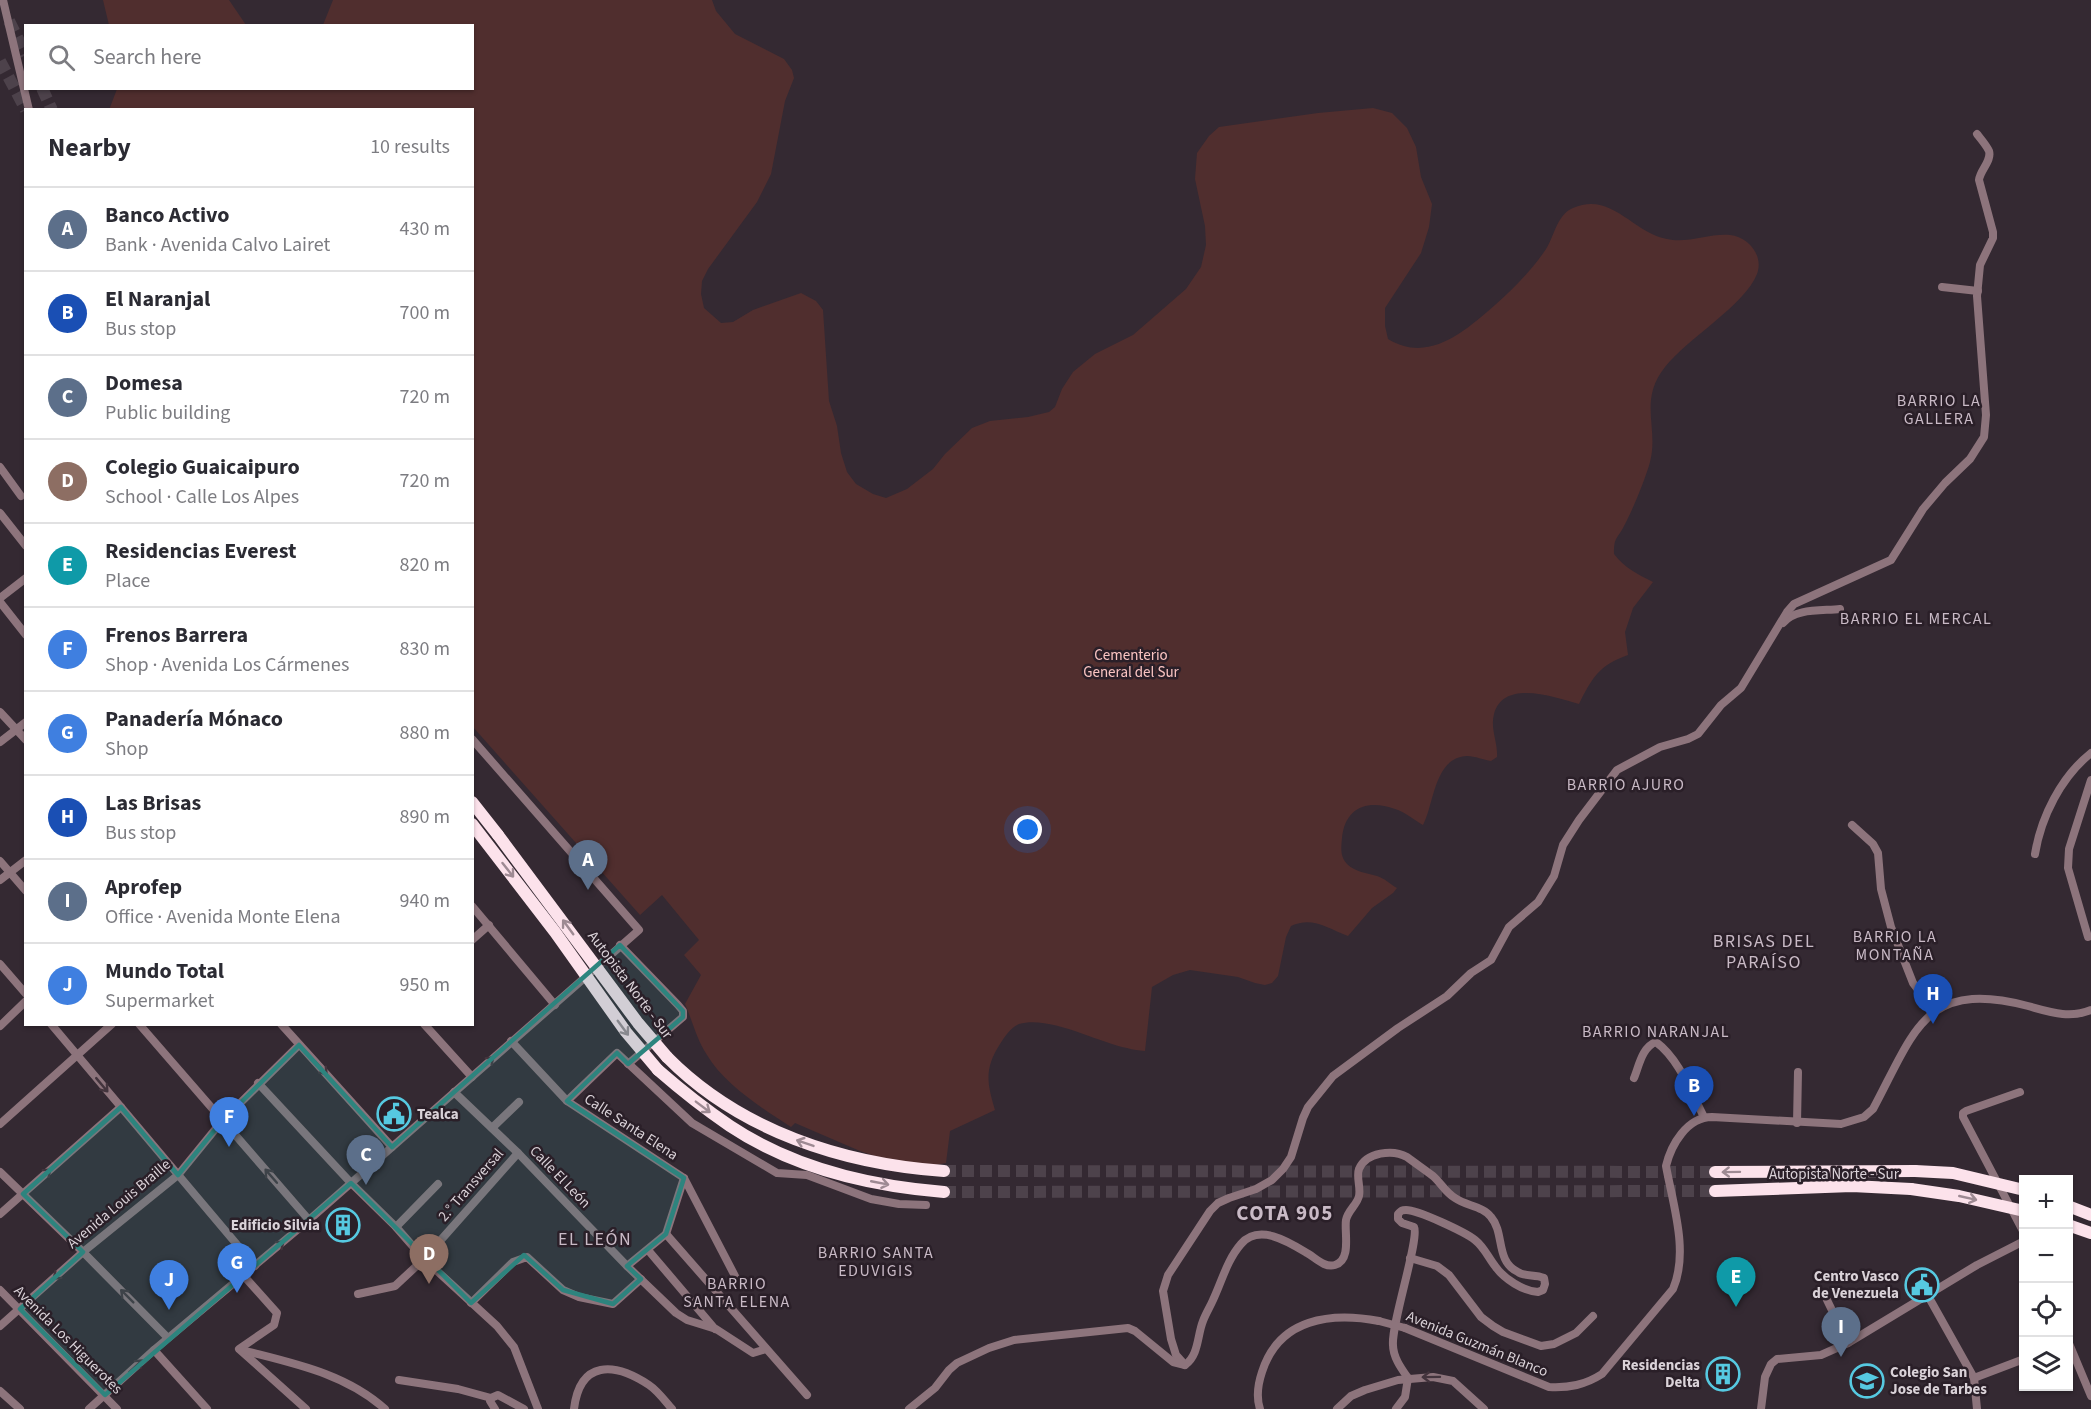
<!DOCTYPE html>
<meta charset="utf-8">
<style>
body{margin:0;font-family:"Source Sans 3",sans-serif;background:#f7f7f7;color:#2b2b33}
.controls{position:absolute;right:18px;bottom:18px;display:grid;overflow:hidden;border-radius:0px;box-shadow:0 2px 4px #0004}
.controls button{width:54px;height:54px;display:grid;place-items:center;padding:0;border:0;border-bottom:2px solid #e1e1e2;background:#fff;color:#2b2b33;font:30px sans-serif}
.you{position:absolute;left:1028px;top:830px;width:21px;height:21px;margin:-15px;border:4px solid #fff;border-radius:50%;background:#1a73e8;box-shadow:0 0 0 9px #1a73e833}
.badge{display:grid;place-items:center;width:39px;height:39px;border-radius:50%;background:#d93025;color:#fff;font-size:20px;font-weight:700}
.pin{position:absolute;translate:-50% -50px;filter:drop-shadow(0 2px 3px #0008)}
.pin::after{content:'';position:absolute;top:32px;width:21px;height:18px;background:inherit;clip-path:polygon(0 0,100% 0,50% 100%)}
.list{margin:0;padding:0;list-style:none}
h2{display:flex;justify-content:space-between;align-items:center;height:78px;margin:0;padding:0 24px;font-size:26px}
h2 small{font-size:20px;font-weight:400;color:#7c7c81}
.list li{display:grid;grid-template-columns:39px 1fr auto;gap:18px;align-items:center;box-sizing:border-box;height:84px;padding:0 24px;border-top:2px solid #e1e1e2}
.list b{display:block;font-size:22px;white-space:nowrap}
.list p{margin:0;font-size:20px;white-space:nowrap;color:#7c7c81}
.list em{font-size:20px;font-style:normal;color:#7c7c81}
.icon{flex:none;width:33px;height:33px;fill:none;stroke:currentColor;stroke-width:2;stroke-linecap:round;stroke-linejoin:round}
.map{position:relative;flex:none;width:2091px;height:1409px;overflow:hidden}
.search{position:absolute;background:#fff;box-shadow:0 2px 4px #0004;left:24px;top:24px;width:450px;height:66px;display:flex;align-items:center;gap:15px;box-sizing:border-box;padding:0 21px;border-radius:0px;color:#7c7c81;font-size:22px}
.panel{position:absolute;background:#fff;box-shadow:0 2px 4px #0004;left:24px;top:108px;width:450px;height:918px;border-radius:0px}
.map>svg:first-child{display:block}
.green{fill:#502e2e}
.lines{fill:none;stroke-linecap:round;stroke-linejoin:round}
.highway-tunnel{stroke:#4d424b;stroke-width:12;stroke-dasharray:12 6;stroke-linecap:butt}
.minor{stroke:#8d747c;stroke-width:8}
.highway{stroke:#fce2eb;stroke-width:12}
.minor-bridge{stroke:#8d747c;stroke-width:8}
.highway-bridge{stroke:#fce2eb;stroke-width:12}
.oneway{stroke:#9e8a93}
.oneway2{stroke:#43343d}
.marked{fill:#2d847e;fill-opacity:0.2;stroke:#2d847e;stroke-width:4.5;stroke-linejoin:round}
.labels{text-anchor:middle;dominant-baseline:central;stroke-width:5;stroke-linejoin:round;paint-order:stroke}
.park-label{font-size:15px;fill:#fac4c2;stroke:#2a1f28}
.street-label{font-size:15px;fill:#dad2d8;stroke:#2a1f28}
.poi-label{font-size:15px;font-weight:bold;fill:#dad2d8;stroke:#2a1f28;text-anchor:end}
.neighbourhood-label{font-size:16px;letter-spacing:1.5px;fill:#c9bac6;stroke:#2a1f28}
.quarter-label{font-size:18px;letter-spacing:1.5px;fill:#c9bac6;stroke:#2a1f28}
.district-label{font-size:21px;font-weight:bold;letter-spacing:1.5px;fill:#c9bac6;stroke:#2a1f28}
</style>
<div class="map">
<svg width="2091" height="1409" viewBox="0 0 2091 1409">
<rect width="100%" height="100%" fill="#342932"/>
<!-- green -->
<g class="green">
<path d="M 103,0 L 229,0 L 246,25 L 109,25 Z"/>
<path d="M 333,0 L 712,0 L 716,11 L 735,34 L 784,59 L 792,70 L 794,78 L 785,101 L 771,174 L 757,202 L 708,269 L 702,281 L 701,294 L 704,308 L 721,323 L 733,322 L 753,310 L 801,293 L 816,301 L 823,310 L 829,401 L 837,426 L 841,453 L 847,472 L 856,484 L 873,494 L 886,498 L 907,489 L 933,469 L 945,454 L 972,428 L 990,421 L 1028,417 L 1049,412 L 1055,407 L 1062,389 L 1073,372 L 1095,354 L 1133,335 L 1186,289 L 1201,267 L 1206,245 L 1205,226 L 1195,179 L 1197,153 L 1209,136 L 1219,127 L 1318,113 L 1373,108 L 1392,113 L 1407,128 L 1416,147 L 1421,177 L 1432,204 L 1429,227 L 1421,253 L 1385,308 L 1385,326 L 1388,339 C 1429,364 1465,331 1495,305 C 1513,289 1530,272 1544,252 C 1554,239 1556,215 1573,208 C 1611,191 1632,232 1667,239 C 1687,244 1710,233 1730,235 C 1748,237 1764,255 1757,274 C 1745,305 1688,338 1665,367 C 1638,401 1659,427 1650,462 C 1645,480 1633,509 1624,526 C 1617,540 1614,536 1614,554 C 1625,568 1637,574 1653,582 L 1633,608 L 1625,632 L 1628,655 C 1599,665 1592,678 1579,704 C 1556,698 1504,678 1494,714 C 1490,729 1498,742 1497,757 L 1491,761 C 1484,760 1475,756 1467,756 C 1434,757 1434,805 1423,825 C 1414,820 1405,812 1395,809 C 1368,799 1345,807 1342,838 C 1341,848 1340,856 1347,864 C 1355,872 1367,873 1377,876 C 1384,878 1390,884 1397,888 L 1393,893 L 1372,908 L 1348,936 C 1327,928 1312,916 1291,926 L 1286,937 L 1278,976 L 1272,983 L 1265,985 L 1255,983 L 1238,977 L 1190,970 L 1173,975 L 1152,987 L 1145,1051 C 1139,1050 1133,1050 1127,1048 C 1097,1042 1049,1015 1019,1024 C 1011,1027 1005,1036 1000,1044 C 984,1069 987,1083 995,1110 L 950,1131 L 946,1163 L 913,1169 L 860,1151 L 795,1123 L 791,1127 C 763,1109 724,1084 707,1055 C 697,1040 692,1020 685,1004 L 701,975 L 684,955 L 699,940 L 662,895 L 640,915 L 473,727 L 472,110 L 109,110 L 117,89 L 472,88 L 472,26 L 323,25 Z"/>
</g>
<g class="lines">
<!-- highway-tunnel -->
<g class="highway-tunnel">
<path d="M 9,21 L 26,55"/>
<path d="M 0,61 L 26,110"/>
<path d="M 42,88 L 52,110"/>
<path d="M 944,1171 L 1715,1172"/>
<path d="M 944,1192 L 1715,1191"/>
</g>
<!-- minor -->
<g class="minor">
<path d="M 3,0 L 29,110"/>
<path d="M 1942,287 L 1978,291"/>
<path d="M 0,467 L 21,496"/>
<path d="M 0,513 L 26,546"/>
<path d="M 0,598 L 26,578"/>
<path d="M 0,602 L 26,635"/>
<path d="M 1783,623 C 1795,608 1822,611 1840,609"/>
<path d="M 0,712 L 26,740"/>
<path d="M 0,742 L 26,722"/>
<path d="M 1852,825 L 1873,844 L 1878,853 L 1881,889 L 1891,927 L 1913,983 L 1926,1000 L 1936,1009"/>
<path d="M 2035,854 C 2041,817 2061,777 2091,753"/>
<path d="M 0,861 L 26,891"/>
<path d="M 0,880 L 26,860"/>
<path d="M 472,906 L 555,1005"/>
<path d="M 2088,937 L 2068,868 L 2069,849 L 2091,780"/>
<path d="M 472,940 L 489,925"/>
<path d="M 620,945 L 678,1005 L 683,1011 L 683,1017 L 628,1064"/>
<path d="M 0,964 L 26,994"/>
<path d="M 51,1024 L 255,1266"/>
<path d="M 139,1024 L 309,1220"/>
<path d="M 281,1024 L 392,1147"/>
<path d="M 424,1024 L 472,1077"/>
<path d="M 0,1026 L 26,1001"/>
<path d="M 511,1041 L 567,1101 L 684,1178 L 736,1278"/>
<path d="M 1634,1078 C 1639,1066 1642,1047 1656,1042 C 1679,1059 1691,1092 1704,1117"/>
<path d="M 258,1083 L 351,1183 L 396,1227 L 424,1259 L 497,1326 L 514,1347 L 538,1409"/>
<path d="M 454,1092 L 518,1153 L 627,1266 L 676,1313 L 687,1320 L 716,1329 L 753,1353 L 766,1349"/>
<path d="M 2020,1092 L 1966,1111 L 1963,1113 L 1963,1117 L 2024,1233"/>
<path d="M 567,1101 L 617,1053 L 692,1123 L 777,1173 L 807,1175 L 871,1199 L 899,1204 L 926,1205"/>
<path d="M 1797,1123 L 1798,1072"/>
<path d="M 0,1124 L 112,1024"/>
<path d="M 492,1128 L 519,1102"/>
<path d="M 0,1172 L 83,1252 L 168,1338"/>
<path d="M 0,1214 L 121,1107"/>
<path d="M 396,1227 L 438,1184"/>
<path d="M 666,1234 L 807,1395"/>
<path d="M 648,1250 L 715,1329"/>
<path d="M 1410,1258 L 1437,1266 L 1449,1275 L 1481,1317 L 1493,1326 L 1503,1332 L 1541,1346 L 1554,1344 L 1576,1333 L 1593,1316"/>
<path d="M 627,1266 L 666,1234 L 684,1178"/>
<path d="M 243,1275 L 277,1313 L 274,1325 L 239,1349 L 306,1409"/>
<path d="M 0,1290 L 117,1409"/>
<path d="M 358,1294 L 395,1286 L 424,1259 L 518,1153"/>
<path d="M 1927,1294 L 1974,1378 L 1977,1409"/>
<path d="M 1827,1300 L 1848,1343"/>
<path d="M 471,1303 L 513,1262 L 527,1257 L 563,1290 L 579,1297 L 613,1304 L 641,1279"/>
<path d="M 0,1326 L 83,1252 L 178,1175 L 222,1121 L 299,1045"/>
<path d="M 1405,1328 L 1549,1387 C 1569,1388 1585,1385 1602,1374 L 1673,1289 C 1689,1252 1673,1205 1666,1166 C 1671,1145 1687,1117 1712,1117 L 1841,1124 L 1864,1117 L 1873,1109 C 1915,1031 1924,979 2028,1006 C 2050,1012 2069,1019 2091,1010"/>
<path d="M 2068,1341 L 2091,1396"/>
<path d="M 154,1350 L 207,1409"/>
<path d="M 242,1350 C 292,1363 345,1373 385,1409"/>
<path d="M 1185,1365 L 1176,1355 L 1171,1339 L 1163,1291 L 1168,1275 L 1210,1211 L 1218,1203 L 1229,1198 L 1256,1189 L 1272,1180 L 1283,1169 L 1291,1157 L 1303,1118 L 1308,1107 L 1333,1076 L 1398,1028 L 1447,996 L 1471,973 L 1491,960 L 1509,927 L 1538,902 L 1554,876 L 1563,845 L 1579,820 L 1617,770 L 1660,747 L 1688,739 L 1698,734 L 1721,705 L 1741,688 L 1787,612 L 1794,604 L 1891,560 L 1923,509 L 1945,483 L 1970,459 L 1984,437 L 1986,415 L 1977,296 L 1980,265 L 1993,238 L 1993,232 L 1979,180 C 1980,170 1992,161 1989,151 C 1987,146 1981,139 1977,134"/>
<path d="M 1974,1378 L 2024,1359"/>
<path d="M 399,1380 L 458,1389 L 491,1398"/>
<path d="M 0,1391 L 20,1409"/>
<path d="M 491,1398 L 498,1395 L 524,1409"/>
<path d="M 491,1398 L 490,1401 L 495,1409"/>
<path d="M 89,1409 L 154,1350 L 309,1220 L 639,930 L 472,739"/>
<path d="M 574,1409 C 580,1360 614,1362 649,1385 C 658,1391 665,1401 672,1409"/>
<path d="M 909,1409 L 935,1388 L 949,1370 L 957,1363 L 989,1348 L 1014,1340 L 1128,1328 L 1135,1331 L 1173,1362 L 1185,1365 C 1199,1355 1197,1336 1203,1321 C 1206,1313 1210,1307 1213,1300 C 1222,1281 1227,1260 1241,1244 C 1259,1223 1289,1242 1307,1253 C 1316,1258 1324,1268 1335,1265 C 1352,1260 1344,1232 1346,1220 C 1348,1210 1357,1205 1359,1196 C 1361,1187 1356,1177 1359,1169 C 1366,1152 1393,1149 1407,1157 C 1415,1163 1425,1170 1433,1176 C 1441,1183 1446,1193 1455,1198 C 1466,1206 1483,1206 1491,1217 C 1505,1233 1495,1261 1518,1272 C 1525,1277 1535,1274 1544,1278 L 1545,1284 L 1543,1290 L 1538,1292 C 1523,1291 1504,1279 1495,1266 C 1488,1257 1484,1247 1475,1240 C 1465,1232 1418,1210 1406,1210 C 1401,1210 1401,1211 1398,1214 L 1398,1219 L 1402,1223 L 1414,1227 C 1420,1238 1391,1324 1393,1345 C 1393,1357 1401,1368 1408,1378"/>
<path d="M 1260,1409 C 1256,1397 1258,1384 1262,1372 C 1279,1318 1331,1312 1379,1321"/>
<path d="M 1337,1409 L 1351,1396 L 1365,1390 L 1398,1380 L 1433,1377 L 1453,1381 L 1484,1409"/>
<path d="M 1396,1409 L 1405,1397 L 1408,1378"/>
<path d="M 1761,1409 L 1765,1377 L 1771,1364 L 1777,1359 L 1821,1355 L 1848,1343 L 1977,1265 L 2024,1241"/>
</g>
<!-- highway -->
<g class="highway">
<path d="M 472,802 L 498,835"/>
<path d="M 667,1057 C 740,1131 843,1164 944,1171"/>
<path d="M 658,1070 C 681,1090 705,1109 730,1126 C 793,1168 869,1186 944,1192"/>
<path d="M 1715,1172 L 1915,1171"/>
<path d="M 1715,1191 L 1852,1186 L 1911,1189"/>
<path d="M 2068,1206 L 2091,1215"/>
<path d="M 2068,1225 L 2091,1233"/>
</g>
<!-- minor-bridge -->
<path class="minor-bridge" d="M 1379,1321 L 1405,1328"/>
<!-- highway-bridge -->
<g class="highway-bridge">
<path d="M 472,824 L 555,932 L 626,1032 L 658,1070"/>
<path d="M 498,835 L 638,1023 L 667,1057"/>
<path d="M 1915,1171 L 1953,1173 L 2024,1190"/>
<path d="M 1911,1189 L 1959,1196 L 2024,1211"/>
</g>
</g>
<!-- one-way arrows -->
<defs><path id="oneway-shaft" d="M-6 0H5M1.5-3L5.5 0L1.5 3" fill="none" stroke-width="1.6" stroke-linecap="round" stroke-linejoin="round" transform="scale(1.5)"/></defs>
<g class="oneway">
<use href="#oneway-shaft" transform="translate(508 870) rotate(52)"/>
<use href="#oneway-shaft" transform="translate(568 927) rotate(-126)"/>
<use href="#oneway-shaft" transform="translate(623 1028) rotate(54)"/>
<use href="#oneway-shaft" transform="translate(703 1107) rotate(37)"/>
<use href="#oneway-shaft" transform="translate(805 1143) rotate(-161)"/>
<use href="#oneway-shaft" transform="translate(1731 1172) rotate(179)"/>
<use href="#oneway-shaft" transform="translate(880 1183) rotate(11)"/>
<use href="#oneway-shaft" transform="translate(1968 1198) rotate(13)"/>
</g>
<g class="oneway2">
<use href="#oneway-shaft" transform="translate(487 1063) rotate(-42)"/>
<use href="#oneway-shaft" transform="translate(321 1068) rotate(48)"/>
<use href="#oneway-shaft" transform="translate(102 1085) rotate(50)"/>
<use href="#oneway-shaft" transform="translate(44 1175) rotate(-41)"/>
<use href="#oneway-shaft" transform="translate(271 1176) rotate(-131)"/>
<use href="#oneway-shaft" transform="translate(277 1247) rotate(-40)"/>
<use href="#oneway-shaft" transform="translate(60 1273) rotate(138)"/>
<use href="#oneway-shaft" transform="translate(127 1296) rotate(-135)"/>
<use href="#oneway-shaft" transform="translate(136 1366) rotate(-42)"/>
<use href="#oneway-shaft" transform="translate(1431 1377) rotate(179)"/>
</g>
<!-- marked area -->
<path class="marked" d="M 620,945 L 683,1011 L 683,1017 L 628,1064 L 617,1053 L 567,1101 L 684,1178 L 666,1234 L 627,1266 L 641,1279 L 613,1304 L 563,1290 L 524,1255 L 471,1303 L 351,1183 L 105,1395 L 20,1309 L 83,1252 L 23,1194 L 121,1107 L 178,1175 L 222,1121 L 299,1045 L 392,1147 Z"/>
<!-- icons -->
<defs>
<g id="civic-ring" transform="scale(1.725)"><circle r="9.5" fill="#2a1f28" stroke="#56c9e1" stroke-width="1.5"/><path d="M-.6-6.5H3V-4.5H.6V-3L4-1V1h2V6H-6V1h2V-1L-.6-3ZM-1.2 2.5V6h2.4V2.5Z" fill="#56c9e1"/></g>
<g id="building-ring" transform="scale(1.725)"><circle r="9.5" fill="#2a1f28" stroke="#56c9e1" stroke-width="1.5"/><path d="M-4-6H4V6H1V3H-1V6H-4ZM-2.5-4.3h1.7v1.8h-1.7ZM.8-4.3h1.7v1.8H.8ZM-2.5-1h1.7V.8h-1.7ZM.8-1h1.7V.8H.8Z" fill="#56c9e1"/></g>
<g id="school-ring" transform="scale(1.725)"><circle r="9.5" fill="#2a1f28" stroke="#56c9e1" stroke-width="1.5"/><path d="M0-5L7-2L0 1L-7-2ZM-4 1L0 2.5L4 1V4Q0 6-4 4Z" fill="#56c9e1"/></g>
</defs>
<g fill-rule="evenodd">
<use href="#civic-ring" x="394" y="1114"/>
<use href="#building-ring" x="343" y="1225"/>
<use href="#civic-ring" x="1922" y="1285"/>
<use href="#building-ring" x="1723" y="1374"/>
<use href="#school-ring" x="1867" y="1381"/>
</g>
<g class="labels">
<!-- park labels -->
<g class="park-label">
<text x="1131" y="655">Cementerio<tspan x="1131" dy="17">General del Sur</tspan></text>
</g>
<!-- street labels -->
<g class="street-label">
<text transform="translate(630 985) rotate(53)">Autopista Norte - Sur</text>
<text transform="translate(631 1127) rotate(33)">Calle Santa Elena</text>
<text x="1834" y="1174">Autopista Norte - Sur</text>
<text transform="translate(560 1177) rotate(46)">Calle El León</text>
<text transform="translate(471 1185) rotate(-49)">2.° Transversal</text>
<text transform="translate(119 1204) rotate(-40)">Avenida Louis Braille</text>
<text transform="translate(68 1340) rotate(45)">Avenida Los Higuerotes</text>
<text transform="translate(1477 1344) rotate(22)">Avenida Guzmán Blanco</text>
</g>
<!-- poi labels -->
<g class="poi-label">
<text x="417" y="1114" text-anchor="start">Tealca</text>
<text x="320" y="1225">Edificio Silvia</text>
<text x="1899" y="1276">Centro Vasco<tspan x="1899" dy="17">de Venezuela</tspan></text>
<text x="1700" y="1365">Residencias<tspan x="1700" dy="17">Delta</tspan></text>
<text x="1890" y="1372" text-anchor="start">Colegio San<tspan x="1890" dy="17">Jose de Tarbes</tspan></text>
</g>
<!-- neighbourhood labels -->
<g class="neighbourhood-label">
<text x="1939" y="401">BARRIO LA<tspan x="1939" dy="18">GALLERA</tspan></text>
<text x="1916" y="619">BARRIO EL MERCAL</text>
<text x="1626" y="785">BARRIO AJURO</text>
<text x="1895" y="937">BARRIO LA<tspan x="1895" dy="18">MONTAÑA</tspan></text>
<text x="1656" y="1032">BARRIO NARANJAL</text>
<text x="876" y="1253">BARRIO SANTA<tspan x="876" dy="18">EDUVIGIS</tspan></text>
<text x="737" y="1284">BARRIO<tspan x="737" dy="18">SANTA ELENA</tspan></text>
</g>
<!-- quarter labels -->
<g class="quarter-label">
<text x="1764" y="941">BRISAS DEL<tspan x="1764" dy="21">PARAÍSO</tspan></text>
<text x="595" y="1239">EL LEÓN</text>
</g>
<!-- district labels -->
<g class="district-label">
<text x="1285" y="1213">COTA 905</text>
</g>
</g>
</svg>
<div class="controls">
<button>+</button>
<button>−</button>
<button><svg class="icon" aria-label="locate" viewBox="0 0 24 24"><circle cx="12" cy="12" r="6"/><path d="M12 2v4M12 18v4M2 12h4M18 12h4"/></svg></button>
<button><svg class="icon" aria-label="layers" viewBox="0 0 24 24"><path d="M12 4l9 5-9 5-9-5zM3 14l9 5 9-5"/></svg></button>
</div>
<div class="you"></div>
<div class="pin badge" style="left:588px;top:890px;background:#5c6f8a">A</div>
<div class="pin badge" style="left:1694px;top:1116px;background:#1a4fb4">B</div>
<div class="pin badge" style="left:366px;top:1185px;background:#5c6f8a">C</div>
<div class="pin badge" style="left:429px;top:1284px;background:#8d6e63">D</div>
<div class="pin badge" style="left:1736px;top:1307px;background:#0f9aa8">E</div>
<div class="pin badge" style="left:229px;top:1147px;background:#3f7fe0">F</div>
<div class="pin badge" style="left:237px;top:1293px;background:#3f7fe0">G</div>
<div class="pin badge" style="left:1933px;top:1024px;background:#1a4fb4">H</div>
<div class="pin badge" style="left:1841px;top:1357px;background:#5c6f8a">I</div>
<div class="pin badge" style="left:169px;top:1310px;background:#3f7fe0">J</div>
<div class="search"><svg class="icon" aria-label="search" viewBox="0 0 24 24"><circle cx="10" cy="10" r="6"/><path d="M15 15l6 6"/></svg>Search here</div>
<section class="panel">
<h2>Nearby<small>10 results</small></h2>
<ul class="list">
<li><span class="badge" style="background:#5c6f8a">A</span><div><b>Banco Activo</b><p>Bank · Avenida Calvo Lairet</p></div><em>430 m</em></li>
<li><span class="badge" style="background:#1a4fb4">B</span><div><b>El Naranjal</b><p>Bus stop</p></div><em>700 m</em></li>
<li><span class="badge" style="background:#5c6f8a">C</span><div><b>Domesa</b><p>Public building</p></div><em>720 m</em></li>
<li><span class="badge" style="background:#8d6e63">D</span><div><b>Colegio Guaicaipuro</b><p>School · Calle Los Alpes</p></div><em>720 m</em></li>
<li><span class="badge" style="background:#0f9aa8">E</span><div><b>Residencias Everest</b><p>Place</p></div><em>820 m</em></li>
<li><span class="badge" style="background:#3f7fe0">F</span><div><b>Frenos Barrera</b><p>Shop · Avenida Los Cármenes</p></div><em>830 m</em></li>
<li><span class="badge" style="background:#3f7fe0">G</span><div><b>Panadería Mónaco</b><p>Shop</p></div><em>880 m</em></li>
<li><span class="badge" style="background:#1a4fb4">H</span><div><b>Las Brisas</b><p>Bus stop</p></div><em>890 m</em></li>
<li><span class="badge" style="background:#5c6f8a">I</span><div><b>Aprofep</b><p>Office · Avenida Monte Elena</p></div><em>940 m</em></li>
<li><span class="badge" style="background:#3f7fe0">J</span><div><b>Mundo Total</b><p>Supermarket</p></div><em>950 m</em></li>
</ul>
</section>
</div>
